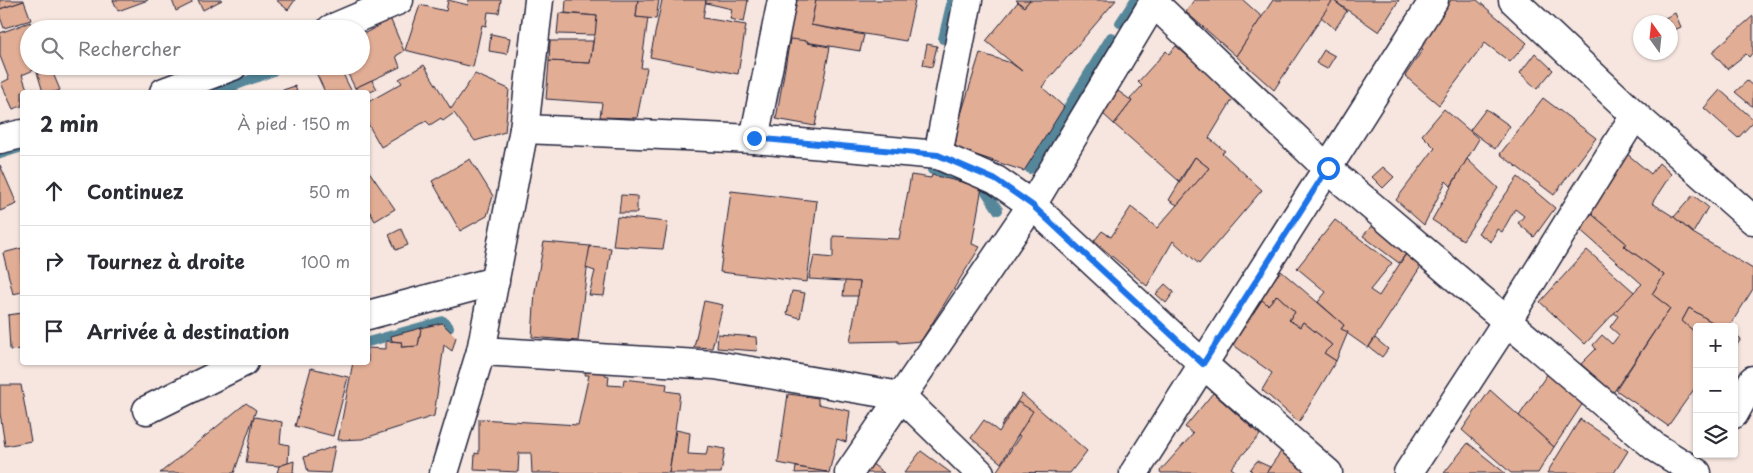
<!DOCTYPE html>
<html lang="fr">
<meta charset="utf-8">
<style>
body{margin:0;font-family:"Playpen Sans",sans-serif;background:#f2f2f3;color:#2b2b33}
.controls{position:absolute;right:15px;bottom:15px;display:grid;overflow:hidden;border-radius:5px;box-shadow:0 1px 4px #0004}
.controls button{width:45px;height:45px;display:grid;place-items:center;padding:0;border:0;border-bottom:1px solid #e1e1e2;background:#fff;color:#2b2b33;font:25px sans-serif}
.compass{position:absolute;left:1633px;top:15px;width:45px;height:45px;border-radius:50%;background:#fff;box-shadow:0 1px 4px #0004;rotate:345deg}
.stop{position:absolute;width:15px;height:15px;margin:-11px;border:4px solid #1a73e8;border-radius:50%;background:#fff}
.stop.end{background:#1a73e8;border-color:#fff;box-shadow:0 1px 5px #0008}
.list{margin:0;padding:0;list-style:none}
h2{display:flex;justify-content:space-between;align-items:center;height:65px;margin:0;padding:0 20px;font-size:21px}
h2 small{font-size:16px;font-weight:400;color:#7c7c81}
.list li{display:grid;grid-template-columns:32px 1fr auto;gap:15px;align-items:center;box-sizing:border-box;height:70px;padding:0 20px;border-top:1px solid #e1e1e2}
.list b{display:block;font-size:19px;white-space:nowrap}
.list em{font-size:16px;font-style:normal;color:#7c7c81}
.icon{flex:none;width:28px;height:28px;fill:none;stroke:currentColor;stroke-width:2;stroke-linecap:round;stroke-linejoin:round}
.map{position:relative;flex:none;width:1753px;height:473px;overflow:hidden}
.search{position:absolute;background:#fff;box-shadow:0 1px 4px #0004;left:20px;top:20px;width:350px;height:55px;display:flex;align-items:center;gap:12px;box-sizing:border-box;padding:0 18px;border-radius:28px;color:#7c7c81;font-size:19px}
.panel{position:absolute;background:#fff;box-shadow:0 1px 4px #0004;left:20px;top:90px;width:350px;height:275px;border-radius:5px}
.map>svg:first-child{display:block}
.lines{fill:none;stroke-linecap:round;stroke-linejoin:round}
.stream{stroke:#578699;stroke-width:10}
.building{fill:#e1ad95;stroke:#22223b}
.minor-casing{stroke:#22223b;stroke-width:31}
.minor{stroke:#fff;stroke-width:28}
.route{stroke:#1a73e8;stroke-width:6}
</style>
<div class="map">
<svg width="1753" height="473" viewBox="0 0 1753 473">
<rect width="100%" height="100%" fill="#f6e6df"/>
<filter id="ink" filterUnits="userSpaceOnUse"><feTurbulence type="fractalNoise" baseFrequency=".02" numOctaves="2"/><feDisplacementMap in="SourceGraphic" scale="10" xChannelSelector="R" yChannelSelector="G"/><feConvolveMatrix kernelMatrix="1 2 1 2 8 2 1 2 1" color-interpolation-filters="sRGB"/></filter>
<g filter="url(#ink)">
<g class="lines">
<!-- stream -->
<g class="stream">
<path d="M 1120,23 L 1135,0"/>
<path d="M 943,39 L 952,0"/>
<path d="M 218,92 L 273,71"/>
<path d="M 0,154 L 22,147"/>
<path d="M 1030,169 L 1111,37"/>
<path d="M 932,170 L 962,178"/>
<path d="M 976,182 L 981,184 L 998,210"/>
<path d="M 368,342 L 443,321 L 449,327"/>
</g>
</g>
<!-- building -->
<g class="building">
<path d="M 0,0 L 24,0 L 24,1 L 0,9 Z"/>
<path d="M 113,0 L 148,0 L 118,11 Z"/>
<path d="M 172,0 L 191,0 L 192,3 L 176,11 Z"/>
<path d="M 198,0 L 222,0 L 203,10 Z"/>
<path d="M 276,0 L 295,0 L 288,10 Z"/>
<path d="M 448,0 L 468,5 L 469,0 L 501,0 L 499,13 L 488,12 L 486,26 L 482,25 L 473,67 L 405,50 L 420,5 L 446,11 Z"/>
<path d="M 566,0 L 638,0 L 636,17 L 648,18 L 641,68 L 647,68 L 637,118 L 600,117 L 602,103 L 546,99 L 549,61 L 590,63 L 597,16 L 565,13 Z"/>
<path d="M 638,0 L 659,0 L 656,19 L 636,17 Z"/>
<path d="M 662,0 L 706,0 L 703,18 L 746,25 L 738,74 L 650,57 Z"/>
<path d="M 706,0 L 748,0 L 744,22 L 730,19 L 732,9 L 706,3 Z"/>
<path d="M 795,0 L 816,0 L 811,25 L 864,35 L 860,51 L 787,39 Z"/>
<path d="M 816,0 L 915,0 L 906,41 L 811,25 Z"/>
<path d="M 1016,0 L 1030,0 L 1024,7 Z"/>
<path d="M 1030,0 L 1116,0 L 1042,87 L 1064,107 L 1024,171 L 955,148 L 958,124 L 980,53 L 1011,63 L 1022,71 L 986,41 L 1018,2 L 1024,7 Z"/>
<path d="M 1194,0 L 1243,0 L 1262,17 L 1236,56 L 1186,12 Z"/>
<path d="M 1273,0 L 1333,0 L 1274,90 L 1236,56 Z"/>
<path d="M 1333,0 L 1399,0 L 1379,32 Z"/>
<path d="M 1333,0 L 1347,11 L 1335,29 L 1321,17 Z"/>
<path d="M 1451,0 L 1477,0 L 1527,43 L 1510,62 L 1485,43 L 1439,105 L 1405,76 L 1423,49 L 1420,47 Z"/>
<path d="M 24,1 L 31,20 L 4,28 L 0,17 L 0,9 Z"/>
<path d="M 559,13 L 597,16 L 595,35 L 557,34 Z"/>
<path d="M 1675,13 L 1681,27 L 1670,32 L 1670,22 L 1662,22 L 1661,20 Z"/>
<path d="M 1753,16 L 1753,52 L 1749,57 L 1746,54 L 1727,69 L 1712,52 Z"/>
<path d="M 390,18 L 404,51 L 396,56 L 400,67 L 355,88 L 344,66 L 361,66 L 361,35 L 379,26 L 377,23 Z"/>
<path d="M 30,22 L 33,29 L 29,29 L 29,66 L 50,66 L 60,90 L 55,92 L 43,92 L 36,69 L 22,75 L 28,92 L 22,92 L 22,106 L 13,109 L 1,83 L 9,79 L 0,56 L 0,33 Z"/>
<path d="M 491,34 L 510,38 L 507,54 L 489,51 Z"/>
<path d="M 790,39 L 808,41 L 807,43 L 830,47 L 815,126 L 776,119 Z"/>
<path d="M 550,41 L 593,41 L 590,63 L 549,61 Z"/>
<path d="M 927,44 L 937,46 L 932,67 L 923,65 Z"/>
<path d="M 1176,46 L 1234,97 L 1209,138 L 1225,151 L 1222,153 L 1262,190 L 1199,264 L 1173,241 L 1147,286 L 1094,241 L 1102,231 L 1111,237 L 1131,207 L 1157,228 L 1209,168 L 1195,157 L 1179,181 L 1114,124 L 1132,101 L 1130,99 L 1142,86 L 1138,82 L 1166,51 L 1169,54 Z"/>
<path d="M 1324,50 L 1335,56 L 1327,69 L 1316,63 Z"/>
<path d="M 1535,53 L 1553,70 L 1537,89 L 1520,73 Z"/>
<path d="M 424,65 L 451,109 L 475,74 L 509,89 L 505,132 L 475,141 L 454,113 L 443,121 L 441,118 L 430,125 L 426,121 L 381,147 L 368,124 L 368,102 L 402,83 L 399,79 Z"/>
<path d="M 313,66 L 339,66 L 352,92 L 325,92 Z"/>
<path d="M 372,80 L 377,89 L 368,93 L 358,92 L 355,88 Z"/>
<path d="M 1747,81 L 1753,86 L 1753,107 L 1735,92 Z"/>
<path d="M 295,86 L 297,92 L 277,92 Z"/>
<path d="M 1720,90 L 1753,119 L 1753,122 L 1738,138 L 1704,108 Z"/>
<path d="M 1118,91 L 1132,101 L 1114,124 L 1102,113 Z"/>
<path d="M 1543,98 L 1596,138 L 1554,195 L 1500,154 Z"/>
<path d="M 1444,109 L 1479,139 L 1451,186 L 1446,181 L 1424,225 L 1396,200 L 1435,148 L 1422,135 Z"/>
<path d="M 1486,109 L 1510,126 L 1495,149 L 1470,130 Z"/>
<path d="M 1626,153 L 1651,174 L 1659,163 L 1671,174 L 1652,203 L 1674,217 L 1693,233 L 1753,269 L 1753,289 L 1729,327 L 1720,327 L 1689,308 L 1682,321 L 1697,334 L 1697,385 L 1668,426 L 1616,390 L 1670,308 L 1652,294 L 1664,275 L 1624,246 L 1626,243 L 1588,211 Z"/>
<path d="M 1195,157 L 1209,168 L 1177,205 L 1169,200 Z"/>
<path d="M 470,159 L 493,196 L 487,216 L 460,231 L 432,181 Z"/>
<path d="M 1467,159 L 1498,188 L 1463,240 L 1432,220 Z"/>
<path d="M 0,165 L 17,204 L 0,211 Z"/>
<path d="M 1383,167 L 1394,177 L 1383,188 L 1372,177 Z"/>
<path d="M 368,170 L 395,209 L 375,221 L 368,209 Z"/>
<path d="M 911,175 L 931,178 L 932,175 L 982,187 L 972,244 L 980,247 L 921,341 L 898,343 L 898,341 L 850,342 L 860,282 L 809,279 L 814,256 L 833,258 L 833,236 L 899,239 Z"/>
<path d="M 1518,177 L 1555,208 L 1534,237 L 1518,223 L 1524,216 L 1515,209 L 1502,232 L 1497,229 L 1491,242 L 1478,233 Z"/>
<path d="M 731,191 L 817,201 L 807,282 L 720,272 Z"/>
<path d="M 621,195 L 637,196 L 637,213 L 619,213 Z"/>
<path d="M 1693,195 L 1708,207 L 1693,233 L 1674,217 Z"/>
<path d="M 1588,211 L 1626,243 L 1624,246 L 1664,275 L 1652,294 L 1670,308 L 1613,393 L 1581,364 L 1596,349 L 1593,345 L 1602,335 L 1612,344 L 1619,335 L 1610,327 L 1618,316 L 1613,312 L 1642,284 L 1577,227 Z"/>
<path d="M 617,217 L 668,222 L 663,249 L 613,246 Z"/>
<path d="M 1335,220 L 1392,263 L 1370,290 L 1379,296 L 1408,251 L 1423,263 L 1368,348 L 1341,329 L 1344,325 L 1318,302 L 1326,292 L 1297,268 Z"/>
<path d="M 1375,222 L 1408,251 L 1399,263 L 1363,236 Z"/>
<path d="M 401,229 L 408,245 L 396,250 L 389,235 Z"/>
<path d="M 544,242 L 590,246 L 578,341 L 532,337 L 535,291 Z"/>
<path d="M 590,246 L 611,248 L 604,296 L 589,295 L 595,271 L 586,268 Z"/>
<path d="M 22,248 L 22,292 L 13,294 L 3,253 Z"/>
<path d="M 1587,250 L 1634,292 L 1585,344 L 1540,302 Z"/>
<path d="M 1281,271 L 1344,325 L 1341,329 L 1348,332 L 1336,361 L 1324,353 L 1332,345 L 1303,322 L 1300,327 L 1289,320 L 1295,312 L 1277,295 L 1268,305 L 1259,298 Z"/>
<path d="M 845,281 L 860,282 L 858,296 L 843,296 Z"/>
<path d="M 1165,284 L 1174,292 L 1166,303 L 1156,294 Z"/>
<path d="M 792,291 L 805,293 L 800,318 L 787,314 Z"/>
<path d="M 1277,295 L 1295,312 L 1289,320 L 1300,327 L 1303,322 L 1332,345 L 1324,353 L 1336,361 L 1299,422 L 1262,390 L 1272,373 L 1232,344 L 1262,300 L 1268,305 Z"/>
<path d="M 704,301 L 723,305 L 712,348 L 694,347 Z"/>
<path d="M 1689,308 L 1720,327 L 1697,327 L 1697,334 L 1682,321 Z"/>
<path d="M 22,313 L 22,349 L 10,350 L 8,315 Z"/>
<path d="M 442,323 L 456,337 L 452,351 L 444,345 L 434,416 L 362,439 L 338,440 L 353,362 L 368,362 L 368,348 L 386,349 L 386,341 L 402,342 L 401,347 L 418,346 L 421,328 Z"/>
<path d="M 421,328 L 418,346 L 401,347 L 402,342 L 392,341 L 391,336 Z"/>
<path d="M 1734,332 L 1741,339 L 1734,349 Z"/>
<path d="M 718,334 L 756,337 L 757,351 L 717,348 Z"/>
<path d="M 1375,338 L 1388,349 L 1382,357 L 1369,347 Z"/>
<path d="M 311,368 L 348,377 L 333,436 L 295,426 Z"/>
<path d="M 586,370 L 606,371 L 605,375 L 609,376 L 608,385 L 623,386 L 624,379 L 667,384 L 666,391 L 680,393 L 669,473 L 532,473 L 531,453 L 519,453 L 518,472 L 474,470 L 475,453 L 479,454 L 479,419 L 578,425 L 589,375 L 585,375 Z"/>
<path d="M 1548,373 L 1583,403 L 1554,447 L 1519,416 Z"/>
<path d="M 0,385 L 21,385 L 31,441 L 5,446 L 0,413 Z"/>
<path d="M 1490,390 L 1554,447 L 1538,473 L 1511,473 L 1462,430 Z"/>
<path d="M 1213,393 L 1260,435 L 1231,468 L 1238,473 L 1161,473 L 1160,471 L 1193,434 L 1185,427 Z"/>
<path d="M 788,394 L 818,398 L 818,404 L 850,411 L 846,442 L 837,439 L 829,473 L 778,463 Z"/>
<path d="M 1022,394 L 1087,451 L 1070,473 L 996,472 L 1020,436 L 1001,426 Z"/>
<path d="M 1018,402 L 1033,411 L 1001,463 L 971,438 L 984,420 L 999,432 Z"/>
<path d="M 246,403 L 256,410 L 234,473 L 160,473 Z"/>
<path d="M 255,417 L 282,422 L 280,443 L 289,445 L 288,463 L 279,466 L 246,463 L 253,420 Z"/>
<path d="M 1580,419 L 1628,451 L 1614,473 L 1547,473 Z"/>
<path d="M 676,430 L 690,433 L 688,454 L 706,455 L 708,446 L 725,449 L 721,473 L 669,473 Z"/>
<path d="M 1468,443 L 1505,473 L 1444,473 Z"/>
<path d="M 335,446 L 330,473 L 308,472 L 304,457 Z"/>
<path d="M 1282,450 L 1310,473 L 1266,473 Z"/>
<path d="M 921,451 L 951,473 L 904,473 Z"/>
<path d="M 866,459 L 884,473 L 855,473 Z"/>
<path d="M 294,461 L 293,473 L 295,473 L 277,473 L 279,466 Z"/>
<path d="M 1257,461 L 1270,467 L 1266,473 L 1251,473 L 1252,471 L 1250,470 Z"/>
<path d="M 796,467 L 827,472 L 795,473 Z"/>
</g>
<g class="lines">
<!-- minor casing -->
<g class="minor-casing">
<g id="minor">
<path d="M 1513,0 L 1635,115 L 1753,220"/>
<path d="M 1153,2 L 1328,169 L 1655,447 L 1697,473"/>
<path d="M 331,29 L 399,0"/>
<path d="M 164,92 L 233,66"/>
<path d="M 524,129 L 754,139 L 938,155 L 996,180 L 1032,205 L 1203,364 L 1328,473"/>
<path d="M 0,139 L 22,134"/>
<path d="M 754,139 L 782,0"/>
<path d="M 938,155 L 968,0"/>
<path d="M 368,315 L 495,281"/>
<path d="M 481,351 L 715,365 L 901,396 L 980,473"/>
<path d="M 147,410 L 244,362"/>
<path d="M 1734,414 L 1753,380"/>
<path d="M 444,473 L 481,351 L 524,129 L 539,0"/>
<path d="M 849,473 L 1032,205 L 1155,0"/>
<path d="M 1134,473 L 1434,0"/>
<path d="M 1408,473 L 1507,321 L 1635,115"/>
</g>
</g>
<!-- minor -->
<use href="#minor" class="minor"/>
</g>
</g>
<g class="lines" filter="url(#ink)">
<!-- route -->
<path class="route" d="M 754,138 L 938,155 L 996,180 L 1032,205 L 1203,364 L 1328,168"/>
</g>
</svg>
<div class="controls">
<button>+</button>
<button>−</button>
<button><svg class="icon" aria-label="layers" viewBox="0 0 24 24"><path d="M12 4l9 5-9 5-9-5zM3 14l9 5 9-5"/></svg></button>
</div>
<svg class="compass" viewBox="-18 -18 36 36"><path d="M0-13l5 13h-10z" fill="#e53935"/><path d="M0 13l5-13h-10z" fill="#7c7c81"/></svg>
<div class="stop" style="left:1328px;top:168px"></div>
<div class="stop end" style="left:754px;top:138px"></div>
<div class="search"><svg class="icon" aria-label="search" viewBox="0 0 24 24"><circle cx="10" cy="10" r="6"/><path d="M15 15l6 6"/></svg>Rechercher</div>
<section class="panel">
<h2>2 min<small>À pied · 150 m</small></h2>
<ul class="list">
<li><svg class="icon" aria-label="ahead" viewBox="0 0 24 24"><path d="M12 20V5M6 11l6-6 6 6"/></svg><div><b>Continuez</b></div><em>50 m</em></li>
<li><svg class="icon" aria-label="right" viewBox="0 0 24 24"><path d="M7 20v-9h11M14 6l5 5-5 5"/></svg><div><b>Tournez à droite</b></div><em>100 m</em></li>
<li><svg class="icon" aria-label="arrive" viewBox="0 0 24 24"><path d="M6 21V4h12l-3 4 3 4H6"/></svg><div><b>Arrivée à destination</b></div></li>
</ul>
</section>
</div>
